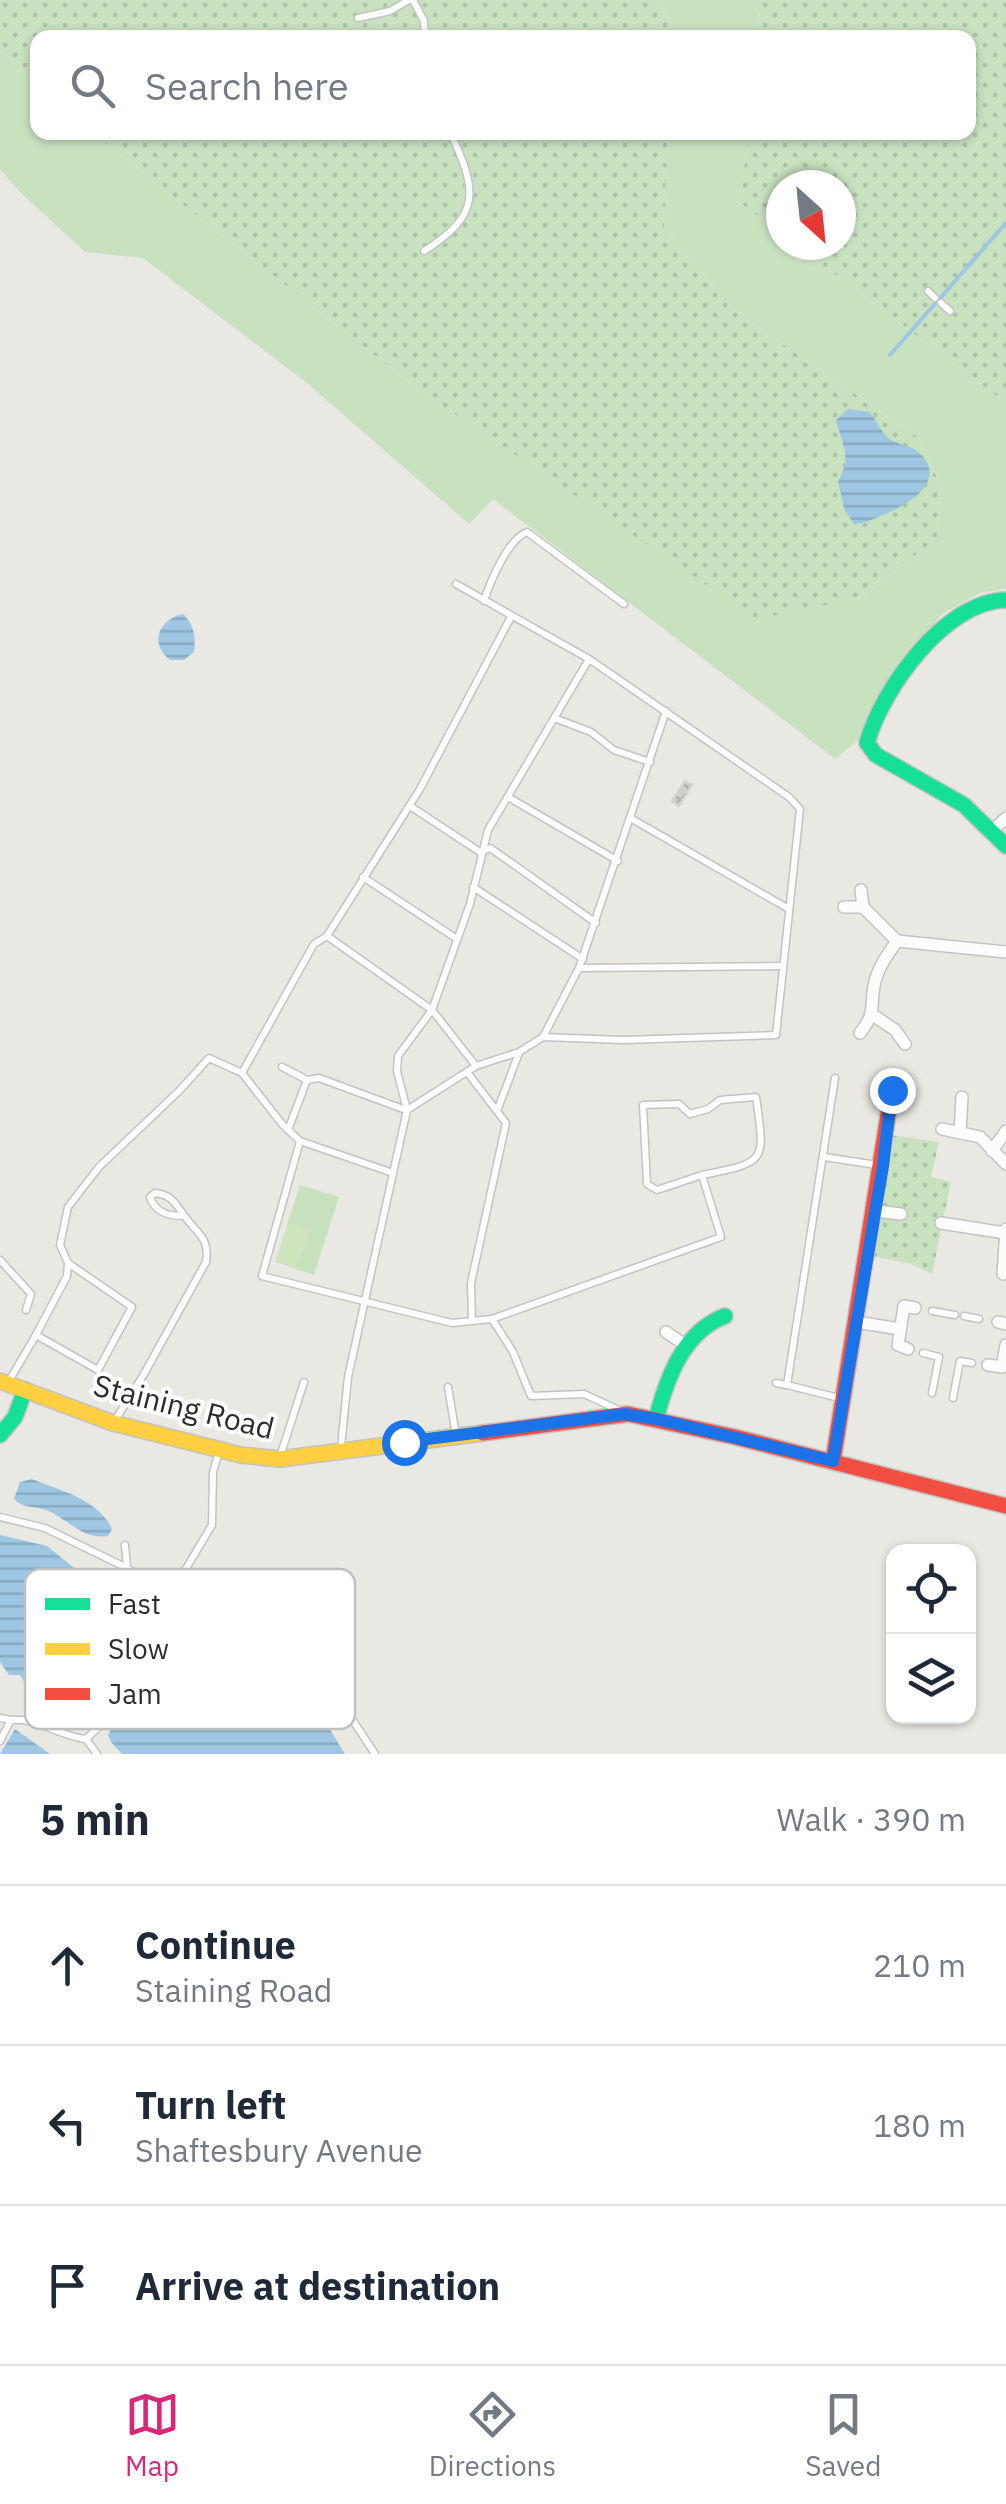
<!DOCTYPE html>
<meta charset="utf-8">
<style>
body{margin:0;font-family:"IBM Plex Sans",sans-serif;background:#f6f6f7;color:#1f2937}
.controls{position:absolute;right:30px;bottom:30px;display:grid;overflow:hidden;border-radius:20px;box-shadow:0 2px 8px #0004}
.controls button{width:90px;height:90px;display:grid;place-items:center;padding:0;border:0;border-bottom:2px solid #e0e1e3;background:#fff;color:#1f2937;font:50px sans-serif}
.compass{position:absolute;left:766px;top:170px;width:90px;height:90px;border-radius:50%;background:#fff;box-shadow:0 2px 8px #0004;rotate:153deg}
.stop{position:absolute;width:30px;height:30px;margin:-22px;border:8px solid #1a73e8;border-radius:50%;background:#fff}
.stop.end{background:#1a73e8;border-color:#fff;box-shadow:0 2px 10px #0008}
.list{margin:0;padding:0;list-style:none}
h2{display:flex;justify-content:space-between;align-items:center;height:130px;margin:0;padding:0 40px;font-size:42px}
h2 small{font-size:32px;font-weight:400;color:#747a83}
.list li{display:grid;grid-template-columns:65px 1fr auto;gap:30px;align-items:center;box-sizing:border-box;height:160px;padding:0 40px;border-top:2px solid #e0e1e3}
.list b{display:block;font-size:38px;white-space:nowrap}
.list p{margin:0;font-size:32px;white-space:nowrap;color:#747a83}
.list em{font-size:32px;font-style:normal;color:#747a83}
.icon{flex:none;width:55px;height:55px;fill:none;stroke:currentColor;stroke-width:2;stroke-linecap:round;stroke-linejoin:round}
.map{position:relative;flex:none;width:1006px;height:1754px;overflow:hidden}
.search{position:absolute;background:#fff;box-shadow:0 2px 8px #0004;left:30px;right:30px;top:30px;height:110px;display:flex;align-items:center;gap:25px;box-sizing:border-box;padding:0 35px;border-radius:20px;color:#747a83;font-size:38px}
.sheet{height:610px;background:#fff}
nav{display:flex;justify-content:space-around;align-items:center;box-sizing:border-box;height:140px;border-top:2px solid #e0e1e3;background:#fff;font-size:28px;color:#747a83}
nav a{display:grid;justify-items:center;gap:5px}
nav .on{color:#db2777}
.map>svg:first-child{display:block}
.grass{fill:url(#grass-dots)}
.park{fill:#c8e2c0}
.pitch{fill:#d0e5be}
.water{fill:url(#water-rules)}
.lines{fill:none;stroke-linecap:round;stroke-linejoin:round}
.stream{stroke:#9fc7e3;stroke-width:4}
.building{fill:url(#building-cross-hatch);stroke:#d4d3cf;stroke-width:2.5}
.lane-casing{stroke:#c4c3c3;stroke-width:9}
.street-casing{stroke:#c4c3c3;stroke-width:14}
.fast-casing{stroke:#c4c3c3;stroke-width:18}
.slow-casing{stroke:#c4c3c3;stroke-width:18}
.jam-casing{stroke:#c4c3c3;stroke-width:18}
.lane{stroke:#fcfcfb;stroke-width:6}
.street{stroke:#fcfcfb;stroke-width:11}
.fast{stroke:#16e098;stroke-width:15}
.slow{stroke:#ffcf43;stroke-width:15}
.jam{stroke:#f24e42;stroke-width:15}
.route{stroke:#1a73e8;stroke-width:12}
.labels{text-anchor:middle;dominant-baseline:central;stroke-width:8;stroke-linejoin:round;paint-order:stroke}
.street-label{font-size:30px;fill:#2c2c2c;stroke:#fff}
.key{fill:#fff;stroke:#c0c0c0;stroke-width:2.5}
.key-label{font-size:28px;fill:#2c2c2c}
</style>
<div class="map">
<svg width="1006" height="1754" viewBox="0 0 1006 1754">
<defs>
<pattern id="grass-dots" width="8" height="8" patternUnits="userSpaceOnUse" patternTransform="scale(2.5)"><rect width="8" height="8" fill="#c8e2c0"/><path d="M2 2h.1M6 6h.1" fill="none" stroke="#acc2a5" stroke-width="1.8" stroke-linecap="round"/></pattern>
<pattern id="water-rules" width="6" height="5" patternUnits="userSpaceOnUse" patternTransform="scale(2.5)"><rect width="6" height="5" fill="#9fc7e3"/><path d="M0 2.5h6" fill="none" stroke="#89abc3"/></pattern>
<pattern id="building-cross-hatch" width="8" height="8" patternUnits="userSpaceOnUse" patternTransform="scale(2.5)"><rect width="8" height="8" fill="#cececa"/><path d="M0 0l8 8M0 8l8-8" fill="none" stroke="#b1b1ae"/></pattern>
</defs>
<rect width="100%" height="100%" fill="#e9e8e3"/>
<!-- grass -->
<g class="grass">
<path d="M 0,0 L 660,0 L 672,26 L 672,38 L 38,38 L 37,84 L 0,50 Z"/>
<path d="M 748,0 L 1006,0 L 1006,403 L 796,245 L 841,245 L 841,185 L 781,185 L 781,233 L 740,203 L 748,133 L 968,132 L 968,38 L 757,37 L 760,11 Z"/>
<path d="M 92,133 L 668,133 L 664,226 L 732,309 L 919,438 L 941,487 L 938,537 L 861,598 L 757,620 L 415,387 Z"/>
<path d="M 891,1135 L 939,1142 L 931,1177 L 951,1182 L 932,1274 L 911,1264 L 872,1256 Z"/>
</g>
<!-- park -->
<g class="park">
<path d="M 660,0 L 748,0 L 760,10 L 757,37 L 672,37 L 672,26 Z"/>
<path d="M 0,50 L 37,84 L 38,132 L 92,133 L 415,387 L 757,619 L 861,598 L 938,537 L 941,487 L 919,438 L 732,309 L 664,226 L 668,133 L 748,133 L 740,203 L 781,233 L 781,245 L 796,245 L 1006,403 L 1006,589 L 980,593 L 942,614 L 899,669 L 863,736 L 835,759 L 493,499 L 469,524 L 308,384 L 143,258 L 85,252 L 20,192 L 0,169 Z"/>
<path d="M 300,1185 L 339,1197 L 314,1275 L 296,1269 L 309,1229 L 288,1222 Z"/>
</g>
<!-- pitch -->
<path class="pitch" d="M 288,1222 L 309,1229 L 296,1269 L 275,1262 Z"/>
<!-- water -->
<g class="water">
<path d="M 848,409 L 870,412 C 877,422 884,438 895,442 C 903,446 910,445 917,451 C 960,487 882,518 855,525 L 845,511 L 838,482 C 853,453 842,447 836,420 Z"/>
<path d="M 183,614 C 194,624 196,637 194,652 L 184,660 L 170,660 C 149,643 158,620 183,614 Z"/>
<path d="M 32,1479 C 61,1491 98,1499 112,1529 L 108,1536 C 82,1540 67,1518 46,1510 C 34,1506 23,1508 14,1499 L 20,1482 Z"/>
<path d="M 0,1535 L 47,1546 L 84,1576 L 93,1574 L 117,1597 L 139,1602 L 139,1610 L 123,1618 L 112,1630 C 115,1659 101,1689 72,1701 L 63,1698 L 46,1682 L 26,1684 L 20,1675 L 9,1675 L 0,1662 Z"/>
<path d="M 210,1613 L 253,1622 L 271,1639 L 281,1656 L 285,1693 L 299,1712 L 326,1723 L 345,1754 L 122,1754 L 111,1742 L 108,1735 C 117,1715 133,1700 146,1683 C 164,1659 174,1633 198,1614 Z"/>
<path d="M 15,1729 L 50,1754 L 0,1754 Z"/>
</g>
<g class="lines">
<!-- stream -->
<path class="stream" d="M 890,355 L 1006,223"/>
</g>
<!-- building -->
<path class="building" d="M 685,781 L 692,785 L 679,806 L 672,801 Z"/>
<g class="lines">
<!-- lane casing -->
<g class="lane-casing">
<g id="lane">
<path d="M 413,0 L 424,21 L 425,38"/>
<path d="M 358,18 L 390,11 L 409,0"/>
<path d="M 424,251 C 481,215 478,191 450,132"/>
<path d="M 928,291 L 935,298"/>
<path d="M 941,303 L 950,311"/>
<path d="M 484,601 C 490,582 508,539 527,532 L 624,604"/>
<path d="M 554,718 L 591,732 L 614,750 L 650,762"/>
<path d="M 508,797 L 618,861"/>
<path d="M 410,806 L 480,852 L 490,848 L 496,852 L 596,923"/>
<path d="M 632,819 L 789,909"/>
<path d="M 363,877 L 457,939"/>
<path d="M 473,887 L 583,959"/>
<path d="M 580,968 L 783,966"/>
<path d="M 543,1037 L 579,968 L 666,711"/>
<path d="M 476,1066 L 432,1010 L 327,936 L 420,789 L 511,617"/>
<path d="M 282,1067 L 307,1080 L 319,1078 L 406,1110"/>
<path d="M 467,1072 L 506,1123 L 471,1283 L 472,1321"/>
<path d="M 242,1073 L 314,944 L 327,936"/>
<path d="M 835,1078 L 787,1385 L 843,1399"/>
<path d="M 407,1110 L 397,1071 L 398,1056 L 432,1010 L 470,904 L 488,830 L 589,659"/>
<path d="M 497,1111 L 519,1053"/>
<path d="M 288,1130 L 307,1080"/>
<path d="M 300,1141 L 262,1276 L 452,1323 L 492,1319 L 721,1237 L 702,1175 C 768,1162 765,1162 756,1097 L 720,1100 L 708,1109 L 690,1114 L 679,1104 L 643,1105 L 647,1184 L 657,1190 L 702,1175"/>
<path d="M 824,1157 L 877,1165"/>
<path d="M 0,1260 L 31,1294 L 26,1310"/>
<path d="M 68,1263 L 132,1307 L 98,1370 L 36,1335 L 67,1276 L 68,1263 L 60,1245 L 68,1207 L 99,1167 L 179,1091 L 209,1058 L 242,1073 L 282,1124 L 300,1141 L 393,1173"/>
<path d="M 932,1311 L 955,1315"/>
<path d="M 964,1316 L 979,1319"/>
<path d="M 492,1319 L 513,1352 L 531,1396 L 584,1394 L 619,1410"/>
<path d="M 923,1353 L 939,1357 L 932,1393"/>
<path d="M 9,1381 L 36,1335"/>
<path d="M 776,1383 L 787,1385"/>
<path d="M 448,1387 L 456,1435"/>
<path d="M 953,1398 L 960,1361 L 972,1363"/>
<path d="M 114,1422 L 144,1374 L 206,1262 C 210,1239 198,1234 186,1218 C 176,1206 174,1195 155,1193 L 150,1197 C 155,1213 169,1216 183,1216"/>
<path d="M 341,1447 L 348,1377 L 407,1110 L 476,1066 L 519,1052 L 543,1037 L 623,1040 L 776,1035 L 800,809 L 789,797 L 589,659 L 456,584"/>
<path d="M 280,1457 L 304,1382"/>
<path d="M 0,1517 L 45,1528 L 127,1568"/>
<path d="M 125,1545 L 127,1568 L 160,1589 L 175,1582 L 187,1567 L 212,1525 L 213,1472 L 219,1451"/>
<path d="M 182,1573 L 243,1601 L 294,1631 L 375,1754"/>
<path d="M 0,1718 L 11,1720"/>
<path d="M 0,1741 L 11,1720 C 36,1717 61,1737 86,1739"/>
<path d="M 97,1754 L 86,1739 C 121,1708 134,1681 153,1639 C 161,1620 169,1607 167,1586"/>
</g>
</g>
<!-- street casing -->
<g class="street-casing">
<g id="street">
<path d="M 994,829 L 1006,818"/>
<path d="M 861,890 L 863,907 L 897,941"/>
<path d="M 844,907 L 863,907"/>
<path d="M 873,1015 L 895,1030 L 905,1044"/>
<path d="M 860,1033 C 876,1013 870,1009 874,986 C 877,969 887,955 897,941 L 1006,952"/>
<path d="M 942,1129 L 980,1137 L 1006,1164"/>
<path d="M 960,1133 L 962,1097"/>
<path d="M 992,1151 L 1006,1131"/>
<path d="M 875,1211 L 901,1214"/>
<path d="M 941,1223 L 1005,1233"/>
<path d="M 1003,1274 L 1006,1229"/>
<path d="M 856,1322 L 900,1329"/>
<path d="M 998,1322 L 1006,1324"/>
<path d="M 666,1332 L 688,1347"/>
<path d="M 908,1349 L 898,1345 L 904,1306 L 915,1308"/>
<path d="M 988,1365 L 1002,1367 L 1006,1345"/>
</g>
</g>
<!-- fast casing -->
<g class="fast-casing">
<g id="fast">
<path d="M 1006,600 C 945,601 882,689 867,743 L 876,755 L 964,805 L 1006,846"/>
<path d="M 656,1419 C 667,1378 683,1332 725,1316"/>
<path d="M 0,1435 L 15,1417 L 25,1390"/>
</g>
</g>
<!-- slow casing -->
<g class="slow-casing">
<path id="slow" d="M 0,1381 L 113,1423 L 241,1455 L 280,1459 L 483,1433"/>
</g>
<!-- jam casing -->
<g class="jam-casing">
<g id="jam">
<path d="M 483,1433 L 628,1414 L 735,1437 L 1006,1506"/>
<path d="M 833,1461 L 892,1090"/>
</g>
</g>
<!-- lane -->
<use href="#lane" class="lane"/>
<!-- street -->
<use href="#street" class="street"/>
<!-- fast -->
<use href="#fast" class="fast"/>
<!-- slow -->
<use href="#slow" class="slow"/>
<!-- jam -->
<use href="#jam" class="jam"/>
</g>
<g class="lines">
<!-- route -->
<path class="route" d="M 404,1442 L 624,1414 L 656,1419 L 833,1461 L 883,1166 L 892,1090"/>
</g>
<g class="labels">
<!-- street labels -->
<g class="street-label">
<text transform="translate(184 1406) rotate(14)">Staining Road</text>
</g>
</g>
<!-- legend -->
<rect x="25" y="1569" width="330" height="160" rx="15" class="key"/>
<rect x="45" y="1598" width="45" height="12" fill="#16e098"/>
<rect x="45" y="1643" width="45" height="12" fill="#ffcf43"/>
<rect x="45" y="1688" width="45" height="12" fill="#f24e42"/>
<g class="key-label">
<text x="108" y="1614">Fast</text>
<text x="108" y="1659">Slow</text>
<text x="108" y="1704">Jam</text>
</g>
</svg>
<div class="controls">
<button><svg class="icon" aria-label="locate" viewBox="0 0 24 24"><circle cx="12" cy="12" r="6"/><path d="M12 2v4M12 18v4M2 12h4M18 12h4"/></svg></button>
<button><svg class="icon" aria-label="layers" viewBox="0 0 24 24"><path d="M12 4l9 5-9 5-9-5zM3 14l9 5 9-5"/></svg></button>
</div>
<svg class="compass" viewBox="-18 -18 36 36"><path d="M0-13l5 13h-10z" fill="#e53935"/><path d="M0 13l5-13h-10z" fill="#747a83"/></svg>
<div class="stop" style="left:404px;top:1442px"></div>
<div class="stop end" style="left:892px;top:1090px"></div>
<div class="search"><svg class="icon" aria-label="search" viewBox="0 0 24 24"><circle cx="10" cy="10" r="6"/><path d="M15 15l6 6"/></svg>Search here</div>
</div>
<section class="sheet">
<h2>5 min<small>Walk · 390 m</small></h2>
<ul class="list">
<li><svg class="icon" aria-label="ahead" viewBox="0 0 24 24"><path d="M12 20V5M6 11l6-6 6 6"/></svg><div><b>Continue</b><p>Staining Road</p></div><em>210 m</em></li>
<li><svg class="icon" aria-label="left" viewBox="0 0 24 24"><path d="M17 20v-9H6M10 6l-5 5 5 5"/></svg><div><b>Turn left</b><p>Shaftesbury Avenue</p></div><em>180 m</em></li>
<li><svg class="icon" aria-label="arrive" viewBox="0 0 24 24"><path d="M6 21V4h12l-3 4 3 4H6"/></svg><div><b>Arrive at destination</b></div></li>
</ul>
</section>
<nav>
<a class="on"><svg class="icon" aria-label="map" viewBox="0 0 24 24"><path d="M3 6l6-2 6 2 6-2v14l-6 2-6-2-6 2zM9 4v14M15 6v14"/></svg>Map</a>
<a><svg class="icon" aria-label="directions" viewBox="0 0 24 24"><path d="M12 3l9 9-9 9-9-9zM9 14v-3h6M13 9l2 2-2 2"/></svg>Directions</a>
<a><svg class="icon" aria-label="saved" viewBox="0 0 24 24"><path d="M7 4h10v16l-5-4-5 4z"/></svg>Saved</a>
</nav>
